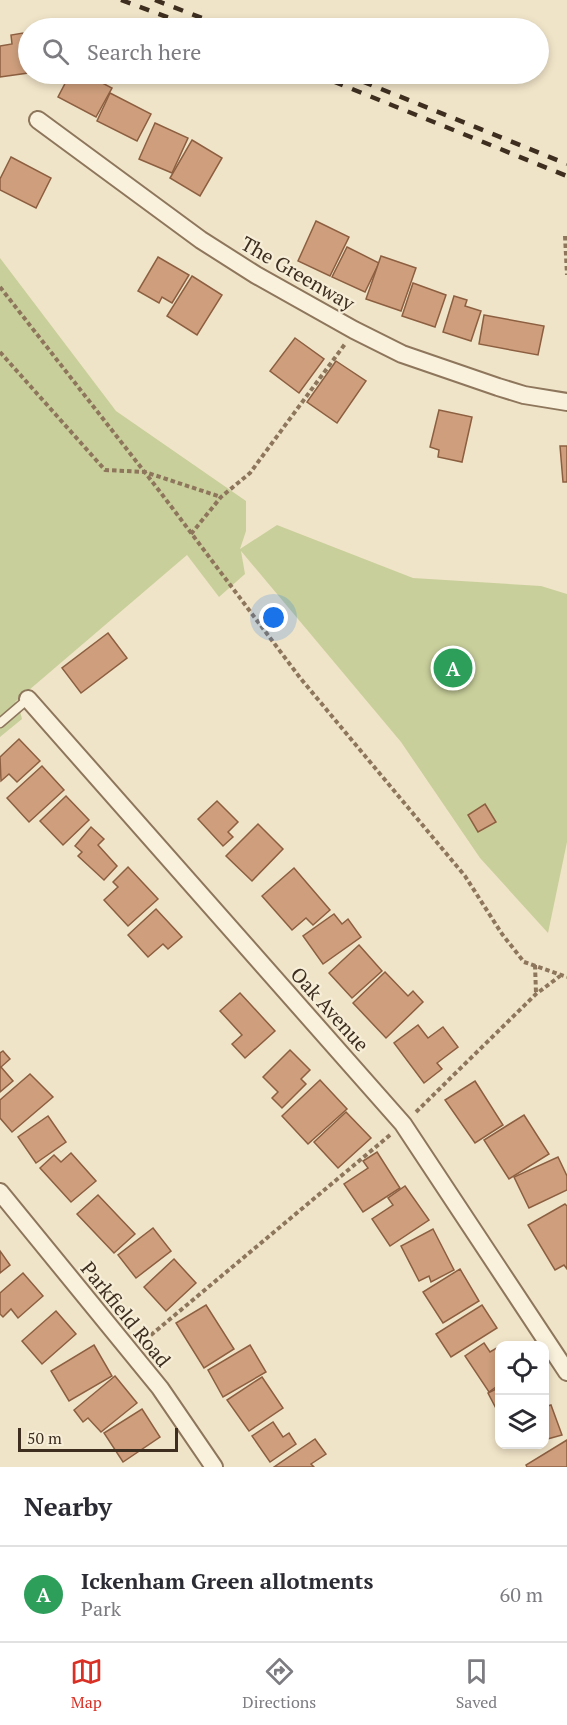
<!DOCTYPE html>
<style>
body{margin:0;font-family:"PT Serif",serif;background:#f2f2f3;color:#2b2b33}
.controls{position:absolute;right:18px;bottom:18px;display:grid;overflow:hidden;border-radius:12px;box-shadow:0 3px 9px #0003}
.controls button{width:54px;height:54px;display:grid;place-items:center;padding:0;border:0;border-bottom:2px solid #e1e1e2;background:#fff;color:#2b2b33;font:30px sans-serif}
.scale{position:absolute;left:18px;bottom:15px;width:160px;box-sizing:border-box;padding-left:6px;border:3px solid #3d2e20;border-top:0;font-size:16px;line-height:21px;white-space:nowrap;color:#3d2e20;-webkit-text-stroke:4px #f7eed8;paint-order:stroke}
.you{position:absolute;left:274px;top:618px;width:21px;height:21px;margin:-15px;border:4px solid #fff;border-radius:50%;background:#1a73e8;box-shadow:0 0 0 9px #1a73e833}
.badge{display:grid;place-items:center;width:39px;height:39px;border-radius:50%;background:#d93025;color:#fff;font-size:20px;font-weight:700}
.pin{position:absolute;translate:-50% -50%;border:3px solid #fff;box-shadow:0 2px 6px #0006}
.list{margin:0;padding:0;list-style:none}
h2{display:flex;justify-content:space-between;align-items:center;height:78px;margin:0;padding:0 24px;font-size:26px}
h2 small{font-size:20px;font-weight:400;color:#7c7c81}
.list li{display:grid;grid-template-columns:39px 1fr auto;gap:18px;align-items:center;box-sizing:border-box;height:96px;padding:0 24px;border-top:2px solid #e1e1e2}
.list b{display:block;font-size:22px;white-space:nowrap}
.list p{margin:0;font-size:20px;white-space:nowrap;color:#7c7c81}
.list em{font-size:20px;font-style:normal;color:#7c7c81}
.icon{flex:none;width:33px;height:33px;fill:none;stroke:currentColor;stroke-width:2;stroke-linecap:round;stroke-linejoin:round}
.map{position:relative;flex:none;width:567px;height:1467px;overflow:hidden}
.search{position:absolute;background:#fff;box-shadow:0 3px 9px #0003;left:18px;right:18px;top:18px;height:66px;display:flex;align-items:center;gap:15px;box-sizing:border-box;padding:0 21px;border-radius:33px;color:#7c7c81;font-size:22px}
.sheet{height:174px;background:#fff}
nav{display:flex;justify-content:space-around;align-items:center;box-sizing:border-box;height:84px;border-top:2px solid #e1e1e2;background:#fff;font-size:16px;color:#7c7c81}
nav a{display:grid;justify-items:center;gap:3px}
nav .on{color:#d93025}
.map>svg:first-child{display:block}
.green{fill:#c9cf9b}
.building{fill:#cf9f7d;stroke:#8d5f41;stroke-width:1.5}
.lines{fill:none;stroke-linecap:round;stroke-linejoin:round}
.lane-casing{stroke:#8d765c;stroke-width:11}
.street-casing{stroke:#8d765c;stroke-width:20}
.path{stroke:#8d765c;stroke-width:4;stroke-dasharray:4.5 3;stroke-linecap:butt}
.lane{stroke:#faf1dc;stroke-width:8}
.street{stroke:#faf1dc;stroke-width:16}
.rail{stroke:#3d2e20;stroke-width:4.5;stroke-dasharray:10 10;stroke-linecap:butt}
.labels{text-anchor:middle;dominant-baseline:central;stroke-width:4.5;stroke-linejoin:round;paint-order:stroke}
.street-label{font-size:20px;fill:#3d2e20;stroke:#f7eed8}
</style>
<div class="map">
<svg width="567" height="1467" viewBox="0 0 567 1467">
<rect width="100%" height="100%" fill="#f0e4c8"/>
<!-- green -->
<path class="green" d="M 0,258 L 116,411 L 246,501 L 246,531 L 240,549 L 277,525 L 413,578 L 541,586 L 567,594 L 567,842 L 548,933 L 480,858 L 401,742 L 241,551 L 245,574 L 219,597 L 187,555 L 15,702 L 19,707 L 22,719 L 0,737 Z"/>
<!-- building -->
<g class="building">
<path d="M 23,33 L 26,52 L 28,51 L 28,73 L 0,77 L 0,46 L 12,44 L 11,35 Z"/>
<path d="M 70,74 L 91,74 L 89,76 L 112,88 L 96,117 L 58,97 Z"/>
<path d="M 110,93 L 151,114 L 137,141 L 97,121 Z"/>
<path d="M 155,123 L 188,138 L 172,173 L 139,159 Z"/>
<path d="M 192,140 L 222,158 L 200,196 L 170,178 Z"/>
<path d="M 11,157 L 51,178 L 36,208 L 0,190 L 0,179 Z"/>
<path d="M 316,221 L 349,237 L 330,276 L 298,261 Z"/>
<path d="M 347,247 L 379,263 L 365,292 L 332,277 Z"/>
<path d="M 381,256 L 416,268 L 401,311 L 366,299 Z"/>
<path d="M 158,257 L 189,275 L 172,303 L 162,297 L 159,303 L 138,291 Z"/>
<path d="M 192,276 L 222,295 L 197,335 L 167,316 Z"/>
<path d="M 413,283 L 446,295 L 435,327 L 402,316 Z"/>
<path d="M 454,296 L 467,300 L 465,306 L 481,311 L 471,341 L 443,332 Z"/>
<path d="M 484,315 L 544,326 L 538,355 L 479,344 Z"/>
<path d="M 295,338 L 324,359 L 299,393 L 270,371 Z"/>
<path d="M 336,361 L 366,381 L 337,423 L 307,402 Z"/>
<path d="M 439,410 L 472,417 L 462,462 L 438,457 L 439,450 L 430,447 Z"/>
<path d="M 560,446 L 567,446 L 567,482 L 563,482 Z"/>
<path d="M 108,633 L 127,658 L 81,693 L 62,668 Z"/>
<path d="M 19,739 L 40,761 L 17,782 L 9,774 L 1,781 L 0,757 Z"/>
<path d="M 42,766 L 64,790 L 29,822 L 7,798 Z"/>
<path d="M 66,796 L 89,820 L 63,845 L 40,821 Z"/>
<path d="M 217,801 L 238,822 L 228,832 L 233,837 L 223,846 L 198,819 Z"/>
<path d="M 485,804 L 496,822 L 478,832 L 468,815 Z"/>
<path d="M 258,824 L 283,849 L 252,881 L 226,856 Z"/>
<path d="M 91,827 L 104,839 L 98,845 L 117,866 L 104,880 L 78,856 L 82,852 L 75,846 Z"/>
<path d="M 128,867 L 158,899 L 128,926 L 104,900 L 118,887 L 113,882 Z"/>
<path d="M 294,868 L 330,910 L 313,925 L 306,918 L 292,930 L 262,896 Z"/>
<path d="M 156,909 L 182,937 L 168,949 L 163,944 L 148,957 L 128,935 Z"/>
<path d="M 334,914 L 342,924 L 348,919 L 361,937 L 323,964 L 303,936 Z"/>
<path d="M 359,945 L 382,971 L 352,998 L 329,973 Z"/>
<path d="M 385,972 L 408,996 L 413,991 L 423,1002 L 386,1038 L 353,1003 Z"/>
<path d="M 240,993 L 275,1031 L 245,1058 L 232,1044 L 242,1035 L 220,1011 Z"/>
<path d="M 418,1025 L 428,1038 L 443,1027 L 458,1047 L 437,1063 L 442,1069 L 424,1083 L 394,1043 Z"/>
<path d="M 290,1050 L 310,1070 L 301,1079 L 306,1084 L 282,1108 L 272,1098 L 278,1092 L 263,1077 Z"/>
<path d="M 3,1051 L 10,1059 L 1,1067 L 13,1081 L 0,1092 L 0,1053 Z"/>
<path d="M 30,1074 L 53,1097 L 12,1132 L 0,1118 L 0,1100 Z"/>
<path d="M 320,1080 L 347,1109 L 308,1144 L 282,1116 Z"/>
<path d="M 475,1081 L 503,1125 L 475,1143 L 445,1100 Z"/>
<path d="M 346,1112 L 371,1138 L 338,1168 L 314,1142 Z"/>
<path d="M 524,1115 L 549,1154 L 509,1179 L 484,1140 Z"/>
<path d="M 48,1116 L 66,1142 L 36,1163 L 18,1137 Z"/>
<path d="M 377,1152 L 400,1188 L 363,1212 L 344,1184 L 368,1168 L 363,1161 Z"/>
<path d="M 71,1153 L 96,1181 L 71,1202 L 40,1168 L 54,1155 L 61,1162 Z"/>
<path d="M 558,1157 L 567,1176 L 567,1190 L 529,1208 L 514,1177 Z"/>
<path d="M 405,1186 L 429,1220 L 390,1246 L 372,1219 L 393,1205 L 388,1198 Z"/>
<path d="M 98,1195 L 135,1234 L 114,1253 L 77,1214 Z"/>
<path d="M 565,1204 L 567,1206 L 567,1269 L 564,1265 L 555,1270 L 528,1225 Z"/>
<path d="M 153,1228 L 171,1251 L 136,1278 L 118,1255 Z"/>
<path d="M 433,1229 L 454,1270 L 431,1282 L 429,1276 L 419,1281 L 401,1246 Z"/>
<path d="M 0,1251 L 10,1265 L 0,1273 Z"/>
<path d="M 174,1259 L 196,1283 L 166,1311 L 144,1287 Z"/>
<path d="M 460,1269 L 479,1301 L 443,1323 L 423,1292 Z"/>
<path d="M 23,1273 L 43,1296 L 18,1318 L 11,1309 L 3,1317 L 0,1314 L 0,1293 Z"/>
<path d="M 206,1305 L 234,1349 L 204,1368 L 176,1323 Z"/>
<path d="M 482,1305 L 497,1328 L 451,1357 L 436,1334 Z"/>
<path d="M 56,1311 L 76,1334 L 42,1364 L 22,1341 Z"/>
<path d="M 484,1343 L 490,1352 L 500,1346 L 500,1384 L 489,1392 L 465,1356 Z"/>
<path d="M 94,1345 L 112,1376 L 69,1401 L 51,1371 Z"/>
<path d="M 250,1345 L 266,1372 L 223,1397 L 208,1370 Z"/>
<path d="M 115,1376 L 137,1403 L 101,1432 L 88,1418 L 83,1422 L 74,1410 Z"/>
<path d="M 262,1377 L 283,1408 L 249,1431 L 227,1400 Z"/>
<path d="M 500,1387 L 500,1416 L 488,1393 Z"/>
<path d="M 551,1405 L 562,1435 L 544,1440 L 544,1407 Z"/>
<path d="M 142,1409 L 160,1437 L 123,1462 L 104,1433 Z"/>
<path d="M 273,1422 L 283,1437 L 289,1433 L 296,1444 L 270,1462 L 252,1436 Z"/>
<path d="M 315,1439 L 326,1454 L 311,1464 L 314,1467 L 274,1467 Z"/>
<path d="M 567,1440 L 567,1467 L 527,1467 L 526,1465 Z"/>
</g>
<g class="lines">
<!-- lane casing -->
<g class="lane-casing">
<path id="lane" d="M 0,723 L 28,699"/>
</g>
<!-- street casing -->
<g class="street-casing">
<g id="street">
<path d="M 38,120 L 201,240 L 256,275 L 354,330 L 402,354 L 498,387 L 524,395 L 567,402"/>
<path d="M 28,699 L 403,1124 L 567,1372"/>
<path d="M 0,1192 L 160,1388 L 214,1467"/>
</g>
</g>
<!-- path -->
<g class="path">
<path d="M 565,236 L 567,275"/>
<path d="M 0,287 L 161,493 L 301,679 L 465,876 L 502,934 L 524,962 L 567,977"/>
<path d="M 0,352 L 105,470 L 145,472 L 221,497"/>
<path d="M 191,534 L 221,497 L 250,473 L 345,344"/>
<path d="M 535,965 L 536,993"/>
<path d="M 416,1112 L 536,994 L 560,976"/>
<path d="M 145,1340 L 390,1135"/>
</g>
<!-- lane -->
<use href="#lane" class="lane"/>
<!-- street -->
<use href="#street" class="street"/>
<!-- rail -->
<g class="rail">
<path d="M 121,0 L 197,28"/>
<path d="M 155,0 L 228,28"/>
<path d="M 315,74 L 567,176"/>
<path d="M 344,74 L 567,164"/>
</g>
</g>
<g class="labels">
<!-- street labels -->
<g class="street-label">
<text transform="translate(298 273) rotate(30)">The Greenway</text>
<text transform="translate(330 1009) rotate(48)">Oak Avenue</text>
<text transform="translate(126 1314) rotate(51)">Parkfield Road</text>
</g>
</g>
</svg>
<div class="controls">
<button><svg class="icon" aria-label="locate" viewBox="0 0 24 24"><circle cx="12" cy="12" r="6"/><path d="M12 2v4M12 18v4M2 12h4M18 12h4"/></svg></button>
<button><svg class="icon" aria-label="layers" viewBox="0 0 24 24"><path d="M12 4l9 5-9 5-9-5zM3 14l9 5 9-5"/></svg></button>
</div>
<div class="scale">50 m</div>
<div class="you"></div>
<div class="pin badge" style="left:453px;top:668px;background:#2e9e5b">A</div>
<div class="search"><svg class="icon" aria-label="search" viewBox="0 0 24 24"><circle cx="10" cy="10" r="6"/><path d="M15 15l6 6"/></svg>Search here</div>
</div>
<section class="sheet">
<h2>Nearby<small></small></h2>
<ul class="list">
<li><span class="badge" style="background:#2e9e5b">A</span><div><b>Ickenham Green allotments</b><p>Park</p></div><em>60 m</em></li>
</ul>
</section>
<nav>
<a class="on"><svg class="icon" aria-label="map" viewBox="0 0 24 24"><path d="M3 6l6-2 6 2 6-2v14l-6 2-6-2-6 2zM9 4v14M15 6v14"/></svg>Map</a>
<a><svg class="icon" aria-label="directions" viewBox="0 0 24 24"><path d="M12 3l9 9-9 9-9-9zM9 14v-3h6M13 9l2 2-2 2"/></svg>Directions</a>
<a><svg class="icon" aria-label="saved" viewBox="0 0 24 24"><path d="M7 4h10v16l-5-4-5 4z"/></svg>Saved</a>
</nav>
